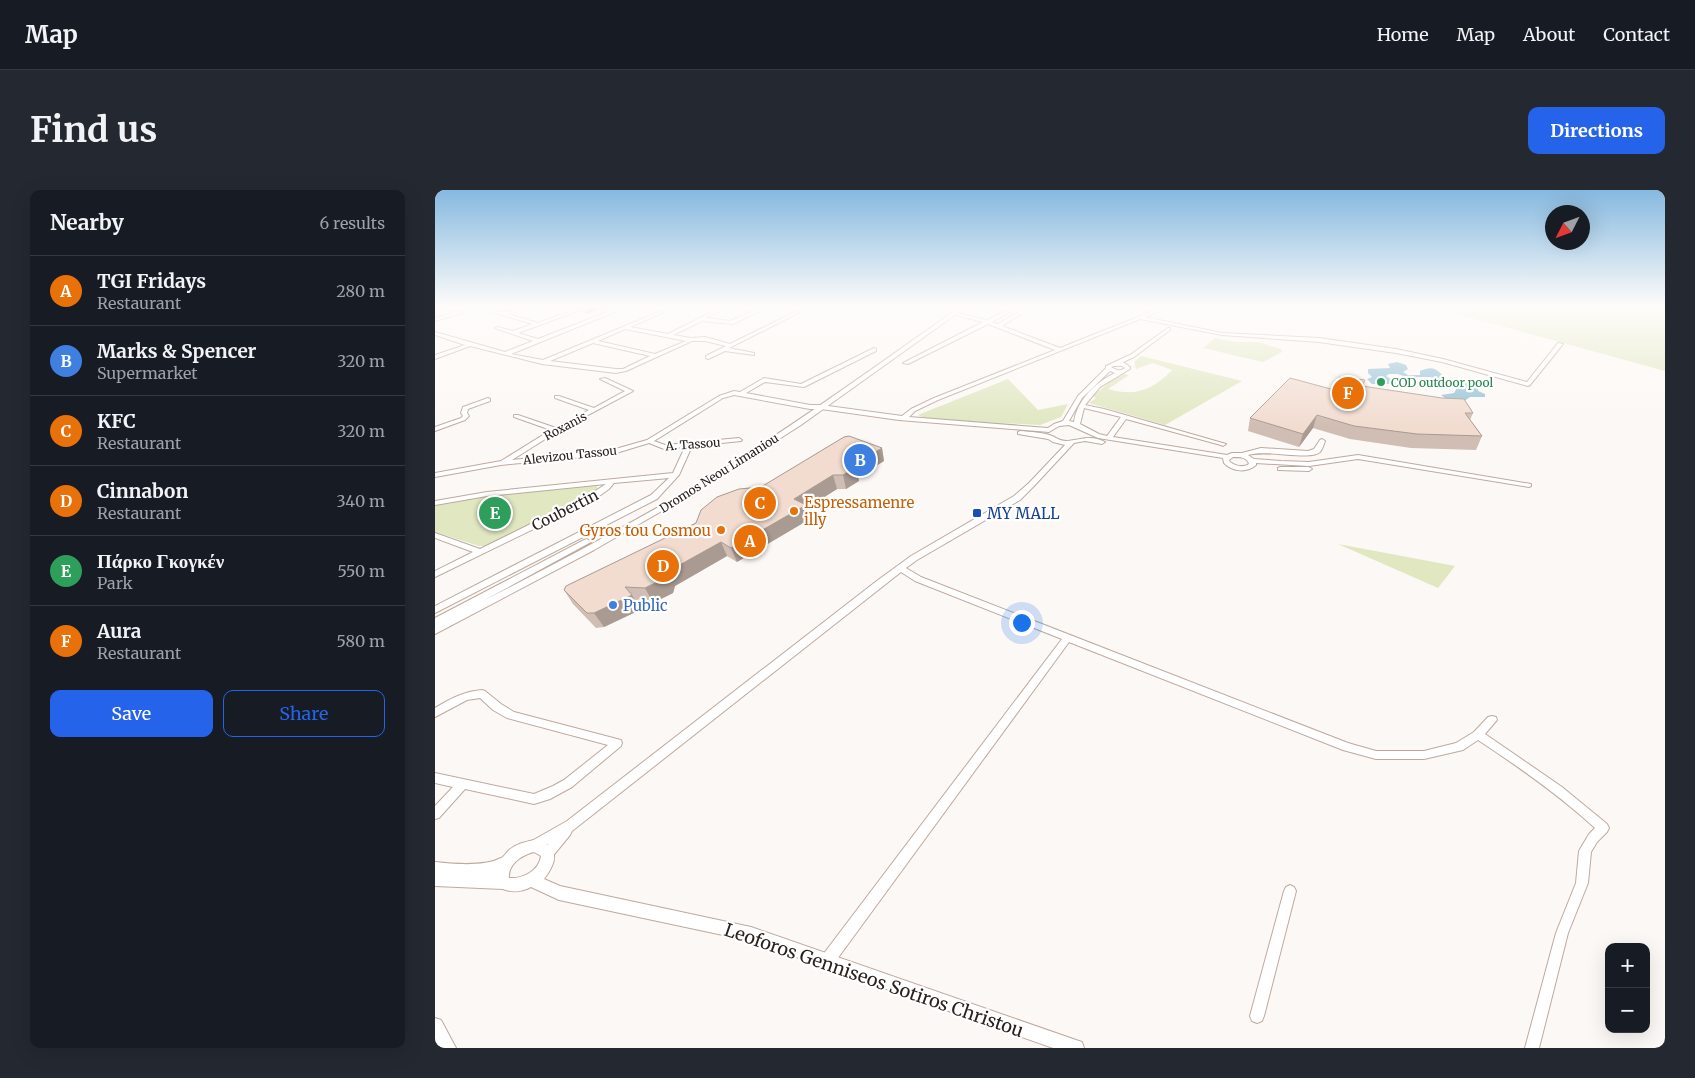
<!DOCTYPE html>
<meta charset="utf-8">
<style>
body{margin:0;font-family:Merriweather,serif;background:#242831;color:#f1f3f6}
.controls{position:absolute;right:15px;bottom:15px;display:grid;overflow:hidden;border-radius:10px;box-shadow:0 5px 20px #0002}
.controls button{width:45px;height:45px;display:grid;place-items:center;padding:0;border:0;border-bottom:1px solid #363941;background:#171b24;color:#f1f3f6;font:25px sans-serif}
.compass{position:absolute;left:1110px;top:15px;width:45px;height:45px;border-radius:50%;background:#171b24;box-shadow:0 5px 20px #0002;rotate:228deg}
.you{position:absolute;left:586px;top:432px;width:18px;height:18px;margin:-12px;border:4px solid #fff;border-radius:50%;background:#1a73e8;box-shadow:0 0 0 8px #1a73e833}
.badge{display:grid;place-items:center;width:32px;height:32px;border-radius:50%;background:#2563eb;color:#fff;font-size:16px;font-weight:700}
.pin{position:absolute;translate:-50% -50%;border:2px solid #fff;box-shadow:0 1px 5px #0006}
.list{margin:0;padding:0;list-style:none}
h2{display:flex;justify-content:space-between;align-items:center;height:65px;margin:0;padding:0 20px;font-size:21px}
h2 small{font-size:16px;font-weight:400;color:#9ea1a6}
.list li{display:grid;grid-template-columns:32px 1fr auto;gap:15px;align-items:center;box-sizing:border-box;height:70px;padding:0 20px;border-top:1px solid #363941}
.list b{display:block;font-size:19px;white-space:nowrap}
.list p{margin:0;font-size:16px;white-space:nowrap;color:#9ea1a6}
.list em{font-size:16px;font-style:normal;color:#9ea1a6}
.actions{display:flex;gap:10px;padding:15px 20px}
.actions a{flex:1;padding:11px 0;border:1px solid #2563eb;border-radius:10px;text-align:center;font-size:18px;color:#2563eb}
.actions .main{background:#2563eb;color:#fff}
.map{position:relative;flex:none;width:1230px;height:858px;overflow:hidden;border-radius:10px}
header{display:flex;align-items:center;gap:30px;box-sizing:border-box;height:70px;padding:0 25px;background:#171b24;border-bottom:1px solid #363941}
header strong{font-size:24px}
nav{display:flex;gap:28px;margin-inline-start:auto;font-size:18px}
.intro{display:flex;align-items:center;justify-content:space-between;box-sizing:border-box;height:120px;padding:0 30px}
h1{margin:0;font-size:35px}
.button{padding:12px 22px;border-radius:10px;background:#2563eb;color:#fff;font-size:18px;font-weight:700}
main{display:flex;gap:30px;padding:0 30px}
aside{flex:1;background:#171b24;border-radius:10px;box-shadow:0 5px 20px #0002}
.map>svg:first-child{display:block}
.green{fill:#e0e7c1}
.water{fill:#94c1d5}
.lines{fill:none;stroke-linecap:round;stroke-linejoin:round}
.minor-casing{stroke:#bfa99e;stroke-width:2}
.major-casing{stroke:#bfa99e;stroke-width:2}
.minor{fill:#fff;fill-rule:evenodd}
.major{fill:#fff;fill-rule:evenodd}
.wall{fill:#d0bdb3}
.shaded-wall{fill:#a99a92}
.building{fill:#f2dcd0;stroke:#a99a92}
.leisure-dot{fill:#2e9e5b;stroke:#fff;stroke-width:2}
.food-dot{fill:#e8710a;stroke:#fff;stroke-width:2}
.transit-dot{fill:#1a4fb4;stroke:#fff;stroke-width:2}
.shop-dot{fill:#3f7fe0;stroke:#fff;stroke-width:2}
.labels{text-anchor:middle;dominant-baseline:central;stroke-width:4.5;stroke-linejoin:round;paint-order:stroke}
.far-leisure-label{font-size:12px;fill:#27864d;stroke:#fff;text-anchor:start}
.far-street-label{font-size:12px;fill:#29211d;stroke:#fff}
.food-label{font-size:15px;fill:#c56008;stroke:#fff;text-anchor:start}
.street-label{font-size:15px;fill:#29211d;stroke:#fff}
.transit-label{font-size:15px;fill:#164399;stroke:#fff;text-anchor:start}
.shop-label{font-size:15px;fill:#366cbe;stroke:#fff;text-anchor:start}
.near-street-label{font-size:18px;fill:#29211d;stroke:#fff}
</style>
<header>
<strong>Map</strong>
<nav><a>Home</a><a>Map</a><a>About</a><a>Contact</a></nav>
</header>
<div class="intro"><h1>Find us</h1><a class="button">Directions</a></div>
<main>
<aside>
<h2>Nearby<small>6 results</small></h2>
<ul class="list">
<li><span class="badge" style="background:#e8710a">A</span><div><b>TGI Fridays</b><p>Restaurant</p></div><em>280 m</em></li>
<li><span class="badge" style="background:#3f7fe0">B</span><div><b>Marks &amp; Spencer</b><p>Supermarket</p></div><em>320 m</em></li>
<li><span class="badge" style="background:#e8710a">C</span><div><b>KFC</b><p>Restaurant</p></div><em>320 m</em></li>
<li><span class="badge" style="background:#e8710a">D</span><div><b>Cinnabon</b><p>Restaurant</p></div><em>340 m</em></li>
<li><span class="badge" style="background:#2e9e5b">E</span><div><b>Πάρκο Γκογκέν</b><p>Park</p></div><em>550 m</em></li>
<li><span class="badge" style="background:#e8710a">F</span><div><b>Aura</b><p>Restaurant</p></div><em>580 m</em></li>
</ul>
<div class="actions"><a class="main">Save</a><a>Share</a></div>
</aside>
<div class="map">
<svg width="1230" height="858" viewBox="0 0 1230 858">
<rect width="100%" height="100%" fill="#fcf8f5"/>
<!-- green -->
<g class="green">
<path d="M 997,117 L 1230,117 L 1230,181 Z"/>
<path d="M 780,148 L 801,152 L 823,152 L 846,159 L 847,162 L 828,172 L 768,158 Z"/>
<path d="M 706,166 L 807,191 L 730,235 L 654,213 L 661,208 L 658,206 L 678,189 L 689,184 L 694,185 L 673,199 C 700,207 718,200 737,180 L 718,173 L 701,179 L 699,172 Z"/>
<path d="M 573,189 L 603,220 L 633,214 L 626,227 L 605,235 L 491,229 L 483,225 Z"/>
<path d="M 155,295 L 162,296 L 163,300 L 51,356 L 44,356 L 0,342 L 0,315 L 48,306 Z"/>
<path d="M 903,354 L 1020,376 L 1003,398 Z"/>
</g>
<!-- water -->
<path class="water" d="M 962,172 L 971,175 L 973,179 L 968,182 L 973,185 L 985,185 L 985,181 C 1002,173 1004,184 1014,191 L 1028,191 L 1043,198 L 1043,201 L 1050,204 L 1050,207 L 1035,207 L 1028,212 L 1015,212 L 1006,205 L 1019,203 L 1022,198 L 1010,191 L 995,187 L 971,187 L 963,184 L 954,184 L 951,186 L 963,194 L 937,194 L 932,189 L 937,187 L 933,183 L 933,179 L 955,178 L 953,174 Z"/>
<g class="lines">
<!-- minor casing -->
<g class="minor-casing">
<g id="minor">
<path d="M 39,117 C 49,117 57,122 67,122 C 76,123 86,117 95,117 L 73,124 L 103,133 L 147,117 L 153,117 L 83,143 L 103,149 L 175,121 L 160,118 L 160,117 L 180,119 L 187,117 L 192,117 L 76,164 L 108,170 L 236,117 L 241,117 L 195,137 L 233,144 L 287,117 L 292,117 L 271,128 L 295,131 L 328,117 L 333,117 L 298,134 L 267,131 L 238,145 L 256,148 L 270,147 L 295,154 L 370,117 L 375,117 L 294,158 L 319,163 L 319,165 L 290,161 L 273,169 L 271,168 L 271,166 L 291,156 L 270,151 L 257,151 L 191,181 L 181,183 L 107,174 L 35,156 L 0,169 L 0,165 L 30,155 L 0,145 L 0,142 L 70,162 L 98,151 L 60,138 L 62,137 L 78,141 L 98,134 L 43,118 L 0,131 L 0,128 ZM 190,139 L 251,151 L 220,164 L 163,151 ZM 158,153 L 215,166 L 188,179 L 181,179 L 115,171 Z"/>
<path d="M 579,117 L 584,117 L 557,132 L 563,134 L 592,117 L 597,117 L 567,136 L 625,158 L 728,117 L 733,117 L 710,127 L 787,143 L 884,148 L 961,159 L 1008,169 L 1092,192 L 1123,153 L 1128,154 L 1095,195 L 1093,196 L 1007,172 L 961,163 L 884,152 L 787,145 L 705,129 L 503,210 L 480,221 L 474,227 L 613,238 L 619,234 L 628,231 L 643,206 L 671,178 L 671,176 L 695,165 L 733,138 L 735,138 L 735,140 L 699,167 L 688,172 L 695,177 L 695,179 L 665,197 L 650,215 L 669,219 L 791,254 L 788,256 L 786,255 L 691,229 L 678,247 L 792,265 L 797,263 L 807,263 L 826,258 L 873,261 L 879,259 L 885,250 L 887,249 L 890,251 C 889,254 887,260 885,262 C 875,271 831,259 813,265 L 819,269 L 846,271 L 874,272 L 923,265 L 1096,294 L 1096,296 L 1094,297 L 923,269 L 874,276 L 821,273 L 821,275 C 812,283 798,282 789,273 L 788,268 L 663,248 L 634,235 L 624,236 L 614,242 L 464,230 L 386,219 L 375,219 L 299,205 L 288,208 L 219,251 L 230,255 L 304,248 L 307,250 L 306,251 L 257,256 L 244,285 L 222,309 L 0,423 L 0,416 L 216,305 L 234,288 L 179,293 L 174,299 L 160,309 L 0,387 L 0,381 L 38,362 L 0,348 L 0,343 L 45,359 L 154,305 L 171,294 L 52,306 L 0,315 L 0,311 L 52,302 L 238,283 L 250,257 L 229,259 L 214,253 L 178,264 L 66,275 L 0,287 L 0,283 L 66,271 L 116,240 L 79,227 L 79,225 L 83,225 L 121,238 L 154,220 L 120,208 L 120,206 L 124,206 L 159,218 L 190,201 L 165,189 L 170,188 L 198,201 L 123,241 L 77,270 L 177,260 L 212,250 L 284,206 L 299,201 L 305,202 L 329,188 L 366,194 L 439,158 L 441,159 L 441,161 L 369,197 L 330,192 L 311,203 L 375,215 L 386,215 L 467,226 L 476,219 L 499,208 L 620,160 L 553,134 L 473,174 L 468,173 L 548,132 L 517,124 L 517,122 L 552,130 ZM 679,176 L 687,176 L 690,178 C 685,182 681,180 676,177 ZM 675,181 L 680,183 C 660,193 642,210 639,232 L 634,231 L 647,208 ZM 649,218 L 686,227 L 672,246 L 664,244 L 645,234 ZM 798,267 C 805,267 812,267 814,274 C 807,278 801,276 795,272 L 794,270 Z"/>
<path d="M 53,208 L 55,209 L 55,211 L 33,219 L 32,223 L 34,226 L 30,230 L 0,241 L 0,237 L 26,228 L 28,226 L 26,223 L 28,217 Z"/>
<path d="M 585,241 C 595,242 608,242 617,246 C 622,248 625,251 631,251 C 646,250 656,244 670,252 L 667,254 L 650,251 L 639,253 L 599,296 L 585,310 L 482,370 L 471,378 L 486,387 L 913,553 L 941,561 L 989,561 L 1021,553 L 1039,542 L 1053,527 L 1057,526 L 1061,527 L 1062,530 L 1050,544 L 1127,597 L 1172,634 L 1174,638 L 1172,642 L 1162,652 L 1156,662 L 1153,693 L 1133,743 L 1104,858 L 1090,858 L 1121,743 L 1141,693 L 1144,661 L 1154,644 L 1160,638 C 1124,605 1084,577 1043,550 L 1028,560 L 989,569 L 941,569 L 908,560 L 634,452 L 397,776 L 392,778 L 387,776 L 385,771 L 387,766 L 627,449 L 480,391 L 466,382 L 137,641 L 135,645 L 117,667 L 113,669 L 109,667 L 107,663 L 113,654 L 99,661 L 95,660 L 93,656 L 95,652 L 132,631 L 443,390 L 476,366 L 579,306 L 594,293 L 630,255 L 618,252 L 613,249 L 583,244 L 583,242 Z"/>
<path d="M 845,277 L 874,277 L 877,279 L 874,281 L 843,280 L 843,278 Z"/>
<path d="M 47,500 L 50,501 L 66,514 L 79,522 L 182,549 L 186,550 L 187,553 L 186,556 L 137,597 L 115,609 L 99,614 L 30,599 L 4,628 L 0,629 L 0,616 L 18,597 L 0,593 L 0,583 L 99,604 L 118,596 L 129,590 L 173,555 L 72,528 L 58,520 L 45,508 L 32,510 L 0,527 L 0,518 C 15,509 30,501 47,500 Z"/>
<path d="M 855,695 L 859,697 L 861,701 L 829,826 L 827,831 L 822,833 L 817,831 L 815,826 L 849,701 L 851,697 Z"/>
</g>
</g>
<!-- major casing -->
<g class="major-casing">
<g id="major">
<path d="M 525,117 L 531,117 L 366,235 L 272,295 L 159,360 L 0,444 L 0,428 L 149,350 L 152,349 L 156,352 L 46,412 C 134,367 221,321 304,269 C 380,221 452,168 525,117 Z"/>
<path d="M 99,650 C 125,655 123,671 109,689 L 125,696 L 316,737 L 641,850 L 647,852 L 649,858 L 618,858 L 316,751 L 124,710 L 96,697 C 86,702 78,703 68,699 L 0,696 L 0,672 C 18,674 49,677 66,668 C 69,667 71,663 74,660 C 81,654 90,652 99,650 ZM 99,662 L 106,666 C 104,681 88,689 74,688 C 73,674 87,665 99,662 Z"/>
<path d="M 0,828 L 6,830 L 21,858 L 4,858 L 0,851 Z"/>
</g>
</g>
<!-- minor -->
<use href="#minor" class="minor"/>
<!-- major -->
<use href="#major" class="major"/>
</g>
<!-- wall -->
<g class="wall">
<path d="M 144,117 L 161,117 L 162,120 L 153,124 L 146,122 Z"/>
<path d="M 904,187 L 928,196 L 1038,223 L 1035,230 L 1047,246 L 1041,260 L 976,258 L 915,249 L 878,238 L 864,257 L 813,241 L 815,228 L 901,201 Z"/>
<path d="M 447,258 L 449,271 L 423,287 L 424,291 L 411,299 L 402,299 L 372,318 L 375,329 L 302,372 L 292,366 L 240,396 L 238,403 L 218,413 L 201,411 L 205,420 L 169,437 L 161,438 L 138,414 L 129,400 L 261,333 L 326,297 Z"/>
</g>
<!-- shaded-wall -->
<g class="shaded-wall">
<path d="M 150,117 L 161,117 L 162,120 L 153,124 Z"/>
<path d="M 882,225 L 878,238 L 864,257 L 868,244 Z"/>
<path d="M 447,258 L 449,271 L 423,287 L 424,291 L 411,299 L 408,285 L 418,275 Z"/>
<path d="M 398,285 L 402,299 L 372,318 L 375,329 L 302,372 L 296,358 L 359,309 Z"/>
<path d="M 286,352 L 292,366 L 240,396 L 238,403 L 218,413 L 210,398 L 232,382 Z"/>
<path d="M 197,405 L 205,420 L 169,437 L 159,423 Z"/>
</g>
<!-- building -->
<g class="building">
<path d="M 904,187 L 930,190 L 927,196 L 1007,208 L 1029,209 L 1038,223 L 1030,223 L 1047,246 L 982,244 L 919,236 L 882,225 L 868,244 L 815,228 L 855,188 L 907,202 Z"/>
<path d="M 414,246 L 447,258 L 418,275 L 421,277 L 408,285 L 398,285 L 359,309 L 371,315 L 296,358 L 286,352 L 232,382 L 230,388 L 210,398 L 190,397 L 197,405 L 159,423 L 152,423 L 129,400 L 131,396 L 261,333 L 266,320 L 282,307 L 304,299 L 326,297 L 409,247 Z"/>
</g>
<!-- sky -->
<linearGradient id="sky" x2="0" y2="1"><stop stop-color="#86b9e0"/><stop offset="0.49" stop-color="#fefcfa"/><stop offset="1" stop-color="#fefcfa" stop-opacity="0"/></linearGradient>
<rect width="1230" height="237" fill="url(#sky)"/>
<!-- markers -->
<circle class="leisure-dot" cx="946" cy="192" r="5"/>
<g class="food-dot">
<circle cx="359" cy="321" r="5"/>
<circle cx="286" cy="340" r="5"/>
</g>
<rect class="transit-dot" x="537" y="318" width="10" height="10" rx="2.5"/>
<circle class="shop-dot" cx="178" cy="415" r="5"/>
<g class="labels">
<!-- far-leisure labels -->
<g class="far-leisure-label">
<text x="956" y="192">COD outdoor pool</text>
</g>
<!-- far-street labels -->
<g class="far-street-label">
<text transform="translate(130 236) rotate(-28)">Roxanis</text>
<text transform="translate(258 254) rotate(-4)">A. Tassou</text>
<text transform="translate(135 265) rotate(-6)">Alevizou Tassou</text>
<text transform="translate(284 283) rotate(-32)">Dromos Neou Limaniou</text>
</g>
<!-- food labels -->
<g class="food-label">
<text x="369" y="312">Espressamenre<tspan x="369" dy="17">illy</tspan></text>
<text x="276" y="340" text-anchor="end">Gyros tou Cosmou</text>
</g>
<!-- street labels -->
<g class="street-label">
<text transform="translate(130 320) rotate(-27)">Coubertin</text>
</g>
<!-- transit labels -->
<g class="transit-label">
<text x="552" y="323">MY MALL</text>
</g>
<!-- shop labels -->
<g class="shop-label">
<text x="188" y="415">Public</text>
</g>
<!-- near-street labels -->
<g class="near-street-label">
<text transform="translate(439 790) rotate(19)">Leoforos Genniseos Sotiros Christou</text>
</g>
</g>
</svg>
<div class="controls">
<button>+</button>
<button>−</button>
</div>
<svg class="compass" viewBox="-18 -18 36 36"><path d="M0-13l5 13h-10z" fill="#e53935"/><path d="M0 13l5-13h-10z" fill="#9ea1a6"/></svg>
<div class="you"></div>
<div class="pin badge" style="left:315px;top:351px;background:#e8710a">A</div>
<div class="pin badge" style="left:425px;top:270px;background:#3f7fe0">B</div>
<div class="pin badge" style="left:325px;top:313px;background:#e8710a">C</div>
<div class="pin badge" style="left:228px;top:376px;background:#e8710a">D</div>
<div class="pin badge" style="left:60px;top:323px;background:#2e9e5b">E</div>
<div class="pin badge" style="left:913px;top:203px;background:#e8710a">F</div>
</div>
</main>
